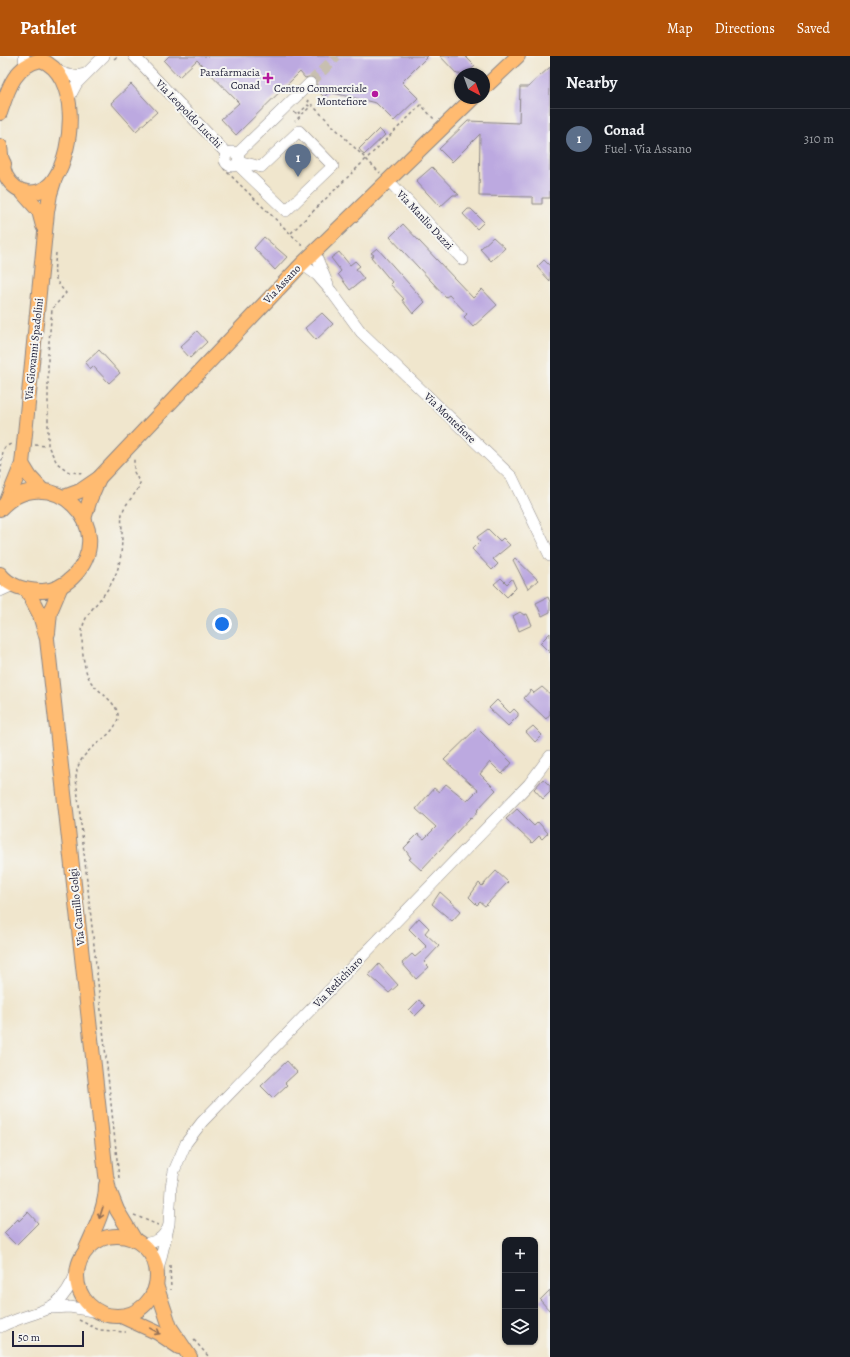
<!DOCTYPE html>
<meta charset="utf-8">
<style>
body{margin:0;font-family:Alegreya,serif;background:#20242c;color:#f1f3f6}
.controls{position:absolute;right:12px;bottom:12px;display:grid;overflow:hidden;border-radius:8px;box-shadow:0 1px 3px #0004}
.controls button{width:36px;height:36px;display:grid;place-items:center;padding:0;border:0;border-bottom:1px solid #363941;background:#171b24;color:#f1f3f6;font:20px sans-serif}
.compass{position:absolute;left:454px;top:12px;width:36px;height:36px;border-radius:50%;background:#171b24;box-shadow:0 1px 3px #0004;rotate:139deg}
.scale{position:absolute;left:12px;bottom:10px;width:72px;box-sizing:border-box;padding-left:4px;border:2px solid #22223b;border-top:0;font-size:11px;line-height:14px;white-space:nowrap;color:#22223b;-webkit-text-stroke:3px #f6f6f2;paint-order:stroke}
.you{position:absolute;left:222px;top:568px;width:14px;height:14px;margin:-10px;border:3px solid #fff;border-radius:50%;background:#1a73e8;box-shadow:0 0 0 6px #1a73e833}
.badge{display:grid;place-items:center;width:26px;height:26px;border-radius:50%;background:#b45309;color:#fff;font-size:13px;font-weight:700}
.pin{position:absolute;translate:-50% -33px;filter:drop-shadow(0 1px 2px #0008)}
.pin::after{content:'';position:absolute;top:21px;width:14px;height:12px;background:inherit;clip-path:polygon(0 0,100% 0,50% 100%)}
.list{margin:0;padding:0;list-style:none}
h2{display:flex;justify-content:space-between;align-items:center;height:52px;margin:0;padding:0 16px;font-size:17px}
h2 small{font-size:13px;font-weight:400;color:#9ea1a6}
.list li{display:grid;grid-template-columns:26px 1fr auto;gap:12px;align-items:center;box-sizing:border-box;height:60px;padding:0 16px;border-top:1px solid #363941}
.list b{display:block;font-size:15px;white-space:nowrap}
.list p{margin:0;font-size:13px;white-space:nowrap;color:#9ea1a6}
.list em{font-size:13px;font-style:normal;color:#9ea1a6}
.icon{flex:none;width:22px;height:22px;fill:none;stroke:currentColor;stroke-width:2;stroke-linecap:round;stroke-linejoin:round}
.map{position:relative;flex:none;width:550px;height:1301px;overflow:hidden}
header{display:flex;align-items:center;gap:24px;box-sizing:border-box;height:56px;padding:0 20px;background:#b45309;color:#fff}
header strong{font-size:19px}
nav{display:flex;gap:22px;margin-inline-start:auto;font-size:14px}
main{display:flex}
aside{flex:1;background:#171b24}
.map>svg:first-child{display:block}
.building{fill:#bca9e0}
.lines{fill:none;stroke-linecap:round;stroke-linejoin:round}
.minor-tunnel{stroke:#c7bfb0;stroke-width:11;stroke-dasharray:11 5.5;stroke-linecap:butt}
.minor-casing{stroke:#898484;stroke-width:12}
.major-casing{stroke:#898484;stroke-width:16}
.highway-casing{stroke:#898484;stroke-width:18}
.path{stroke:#898484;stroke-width:1.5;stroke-dasharray:3 3;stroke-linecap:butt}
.minor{stroke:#fff;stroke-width:11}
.major{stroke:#ffbb71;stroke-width:14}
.highway{stroke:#ffbb71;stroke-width:16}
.oneway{stroke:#906e56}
.poi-dot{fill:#b5179e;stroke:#f6f6f2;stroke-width:1.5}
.labels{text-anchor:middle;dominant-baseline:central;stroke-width:4;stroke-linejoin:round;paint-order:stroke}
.poi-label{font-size:11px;fill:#22223b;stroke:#f6f6f2;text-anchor:end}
.street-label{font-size:11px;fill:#22223b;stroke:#f6f6f2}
</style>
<header>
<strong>Pathlet</strong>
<nav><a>Map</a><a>Directions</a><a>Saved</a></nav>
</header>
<main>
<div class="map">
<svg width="550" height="1301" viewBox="0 0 550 1301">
<rect width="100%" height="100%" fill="#f6f6f2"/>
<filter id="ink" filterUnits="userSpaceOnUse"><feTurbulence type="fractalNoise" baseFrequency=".025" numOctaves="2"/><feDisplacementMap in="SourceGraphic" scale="8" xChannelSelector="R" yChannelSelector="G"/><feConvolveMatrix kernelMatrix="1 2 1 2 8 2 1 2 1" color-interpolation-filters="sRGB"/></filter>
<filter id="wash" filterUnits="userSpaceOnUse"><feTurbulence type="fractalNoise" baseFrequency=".012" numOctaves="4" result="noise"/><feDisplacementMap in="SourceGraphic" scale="16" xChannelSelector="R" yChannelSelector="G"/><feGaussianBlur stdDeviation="0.9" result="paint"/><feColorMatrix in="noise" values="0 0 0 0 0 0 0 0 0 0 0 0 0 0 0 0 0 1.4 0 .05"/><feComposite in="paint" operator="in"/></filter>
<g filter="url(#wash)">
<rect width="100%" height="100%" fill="#f0e6cd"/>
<g id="blocks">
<!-- building -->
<g class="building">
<path d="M 169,0 L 428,0 L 402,26 L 418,42 L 394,65 L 376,47 L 329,36 L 324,41 L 315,32 L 317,29 L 315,22 L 312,20 L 305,22 L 300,16 L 236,79 L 221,63 L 239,47 L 197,4 L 179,21 L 164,5 Z"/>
<path d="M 440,0 L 465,0 L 475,10 L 466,18 L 457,18 Z"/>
<path d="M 550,11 L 550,142 L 542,142 L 542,148 L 533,148 L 533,141 L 479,140 L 480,78 L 452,106 L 439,93 L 468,65 L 519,67 L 520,31 L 528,31 Z"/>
<path d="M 131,28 L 157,56 L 136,75 L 111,47 Z"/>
<path d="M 379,73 L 385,79 L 364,99 L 359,93 Z"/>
<path d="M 432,111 L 459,139 L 453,139 L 440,151 L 416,125 Z"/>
<path d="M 468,153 L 471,153 L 484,166 L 477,173 L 463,158 Z"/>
<path d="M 403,168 L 473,242 L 482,233 L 497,249 L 473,271 L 464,261 L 467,258 L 449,239 L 446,241 L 390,181 Z"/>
<path d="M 264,181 L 287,201 L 275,214 L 254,192 Z"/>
<path d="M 493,181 L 505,192 L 491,205 L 480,193 Z"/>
<path d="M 377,192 L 425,246 L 413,258 L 402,244 L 404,243 L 390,228 L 392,226 L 371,201 L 374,199 L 371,197 Z"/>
<path d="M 339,196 L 350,209 L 355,205 L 360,210 L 356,213 L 364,223 L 350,234 L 338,218 L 341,215 L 331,202 Z"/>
<path d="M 544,204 L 550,210 L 550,225 L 537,211 Z"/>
<path d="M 322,257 L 333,268 L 316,284 L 305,272 Z"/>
<path d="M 197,275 L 207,286 L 190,302 L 180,291 Z"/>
<path d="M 99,294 L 120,317 L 109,327 L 93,310 L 90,313 L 85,307 Z"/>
<path d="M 488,473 L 500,485 L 503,482 L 510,489 L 493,503 L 498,508 L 492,514 L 472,493 L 480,485 L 477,481 Z"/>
<path d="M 515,502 L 538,524 L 528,533 L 513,504 Z"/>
<path d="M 501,522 L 507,528 L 512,523 L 516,532 L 507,541 L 494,528 Z"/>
<path d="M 548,541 L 550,546 L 550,556 L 542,560 L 536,547 Z"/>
<path d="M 520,556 L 524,559 L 527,558 L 532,569 L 519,575 L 513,560 Z"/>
<path d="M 550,577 L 550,597 L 540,587 Z"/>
<path d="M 542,631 L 550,638 L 550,658 L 546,663 L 524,642 L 531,634 L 534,637 Z"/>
<path d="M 497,644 L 510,657 L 514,653 L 518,657 L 518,660 L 508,670 L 489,652 Z"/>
<path d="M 533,670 L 542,679 L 535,686 L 526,676 Z"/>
<path d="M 477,672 L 512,707 L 502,718 L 490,706 L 480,718 L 496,734 L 477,754 L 478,755 L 472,762 L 471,761 L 421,814 L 409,803 L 411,802 L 404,792 L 418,778 L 424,783 L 436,771 L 416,753 L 434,732 L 439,736 L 446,728 L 467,745 L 478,734 L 444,704 Z"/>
<path d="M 543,723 L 550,730 L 550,736 L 543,743 L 534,733 Z"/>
<path d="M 517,753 L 534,770 L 538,766 L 548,777 L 542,783 L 539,780 L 532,787 L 506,763 Z"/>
<path d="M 496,815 L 508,826 L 485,850 L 480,846 L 477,849 L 469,841 L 479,827 L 482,830 Z"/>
<path d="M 440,836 L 461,855 L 452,865 L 432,848 Z"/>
<path d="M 419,862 L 429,872 L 425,877 L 439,890 L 424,906 L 429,911 L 416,923 L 402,907 L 412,898 L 415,901 L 427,891 L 409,873 Z"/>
<path d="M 379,908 L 398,929 L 389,937 L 369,919 Z"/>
<path d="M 419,944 L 425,950 L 415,960 L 409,954 Z"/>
<path d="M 287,1005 L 297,1016 L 285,1027 L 287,1029 L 273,1042 L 261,1030 Z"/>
<path d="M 28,1156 L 38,1167 L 16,1189 L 4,1177 L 18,1163 L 19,1165 Z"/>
<path d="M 550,1234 L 550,1255 L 540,1244 Z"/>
</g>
</g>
</g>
<g filter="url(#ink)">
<use href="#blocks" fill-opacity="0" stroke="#898484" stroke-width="1"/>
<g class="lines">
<!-- minor-tunnel -->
<path class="minor-tunnel" d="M 310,27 L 337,0"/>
<!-- minor casing -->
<g class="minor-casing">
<g id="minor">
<path d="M 24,0 L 25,9"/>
<path d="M 134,0 L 227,98"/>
<path d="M 58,15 C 68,20 75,21 85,18"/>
<path d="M 68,44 L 77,27 L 104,0"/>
<circle cx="232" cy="103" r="7"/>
<path d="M 237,98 L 310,27"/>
<path d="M 237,108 L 286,155 L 333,110 L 299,75 L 261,111 L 238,105"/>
<path d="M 388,124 L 463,204"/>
<path d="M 314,195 L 328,229"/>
<path d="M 302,208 L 317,219 L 331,235 L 361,276 L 512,421 L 550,500"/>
<path d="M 0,535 L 13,529"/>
<path d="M 141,1188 C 152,1187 161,1185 166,1175"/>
<path d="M 157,1218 L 169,1168 L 171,1131 L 174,1115 L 186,1087 L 202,1066 L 529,728 L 550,700"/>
<path d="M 52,1252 L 70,1251 L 98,1256"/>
<path d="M 0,1271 C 39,1251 58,1262 77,1215"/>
</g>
</g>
<!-- major casing -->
<g class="major-casing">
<g id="major">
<path d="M 484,32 L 518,0"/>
<path d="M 0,57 C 8,33 14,10 41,4 C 80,19 74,92 55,122 C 42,142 17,141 6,120 C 2,111 1,100 0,90"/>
<path d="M 23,137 L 39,155 L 43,170"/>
<path d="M 22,408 L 30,421 L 43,435"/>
<path d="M 64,441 L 80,435 L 99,422 L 302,208 L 473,42"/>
<path d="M 7,445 L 22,408 L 47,156 L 50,138 L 55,122"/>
<path d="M 0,453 C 49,401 122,472 73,521 C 65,529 52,536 40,535 C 25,534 10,531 0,518"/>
<path d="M 84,463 L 90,443 L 99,422"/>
<path d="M 27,534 L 40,559 L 47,583 L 106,1119 L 109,1134 L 117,1154 L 135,1184"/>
<path d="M 48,577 L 50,556 L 61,530"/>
<circle cx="117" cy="1220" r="40"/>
<path d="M 86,1193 C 95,1172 106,1152 106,1129"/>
<path d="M 156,1229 L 170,1271 L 190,1301"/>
<path d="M 121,1260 L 158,1277 L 179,1291"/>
</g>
</g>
<!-- highway casing -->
<g class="highway-casing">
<path id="highway" d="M 0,103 L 3,108"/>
</g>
<!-- path -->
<g class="path">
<path d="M 114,3 L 118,0"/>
<path d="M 307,44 L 380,117"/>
<path d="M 294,56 L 297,59 L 308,49 L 310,51 L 295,65"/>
<path d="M 220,107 L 225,114 L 303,190"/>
<path d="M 291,177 L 421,49 L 434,63"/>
<path d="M 56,197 C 54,217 52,222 66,237 L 52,253 L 48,297 L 48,390 L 57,407 L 69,416 L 84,417"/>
<path d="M 35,389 L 47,390"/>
<path d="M 0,423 L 3,395 L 5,391 L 11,388"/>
<path d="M 119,1122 L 76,722 C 77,690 113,686 118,662 C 120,648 98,636 91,626 C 83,614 82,592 82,577 C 82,558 103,544 112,526 C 121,510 122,494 122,476 C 122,471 121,464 122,458 C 125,446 137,439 140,427 L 134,416 L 134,403"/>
<path d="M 134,1159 L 158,1169"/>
<path d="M 170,1209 L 171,1234"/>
<path d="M 79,1264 L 99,1274 L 126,1276"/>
<path d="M 194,1284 L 209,1301"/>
</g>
<!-- minor -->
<use href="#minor" class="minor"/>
<!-- major -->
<use href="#major" class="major"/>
<!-- highway -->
<use href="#highway" class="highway"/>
</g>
<!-- one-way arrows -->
<defs><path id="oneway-shaft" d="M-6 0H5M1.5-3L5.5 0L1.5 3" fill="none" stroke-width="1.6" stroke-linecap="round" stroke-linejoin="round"/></defs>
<g class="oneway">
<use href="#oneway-shaft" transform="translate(101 1157) rotate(108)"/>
<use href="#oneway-shaft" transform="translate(155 1275) rotate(29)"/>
</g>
</g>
<!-- markers -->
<g class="poi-dot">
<path d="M266 16h4v4h4v4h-4v4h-4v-4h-4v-4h4z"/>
<circle cx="375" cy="38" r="4"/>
</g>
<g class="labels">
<!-- poi labels -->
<g class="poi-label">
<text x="260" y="16">Parafarmacia<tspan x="260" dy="13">Conad</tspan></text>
<text x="367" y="32">Centro Commerciale<tspan x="367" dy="13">Montefiore</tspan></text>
</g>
<!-- street labels -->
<g class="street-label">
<text transform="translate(189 58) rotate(46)">Via Leopoldo Lucchi</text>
<text transform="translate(425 164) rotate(47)">Via Manlio Dazzi</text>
<text transform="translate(282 228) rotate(-47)">Via Assano</text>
<text transform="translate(34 293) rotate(-84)">Via Giovanni Spadolini</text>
<text transform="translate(450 362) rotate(44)">Via Montefiore</text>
<text transform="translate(77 851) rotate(-96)">Via Camillo Golgi</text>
<text transform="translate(338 926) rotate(-46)">Via Redichiaro</text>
</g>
</g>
</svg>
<div class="controls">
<button>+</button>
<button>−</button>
<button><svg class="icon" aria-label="layers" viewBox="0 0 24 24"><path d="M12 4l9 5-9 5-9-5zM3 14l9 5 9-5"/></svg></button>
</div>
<svg class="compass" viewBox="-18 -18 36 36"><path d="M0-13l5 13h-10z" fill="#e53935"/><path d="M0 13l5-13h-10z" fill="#9ea1a6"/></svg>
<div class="scale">50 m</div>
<div class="you"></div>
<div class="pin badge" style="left:298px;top:121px;background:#5c6f8a">1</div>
</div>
<aside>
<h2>Nearby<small></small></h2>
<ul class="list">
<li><span class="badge" style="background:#5c6f8a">1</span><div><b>Conad</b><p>Fuel · Via Assano</p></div><em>310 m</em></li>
</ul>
</aside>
</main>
